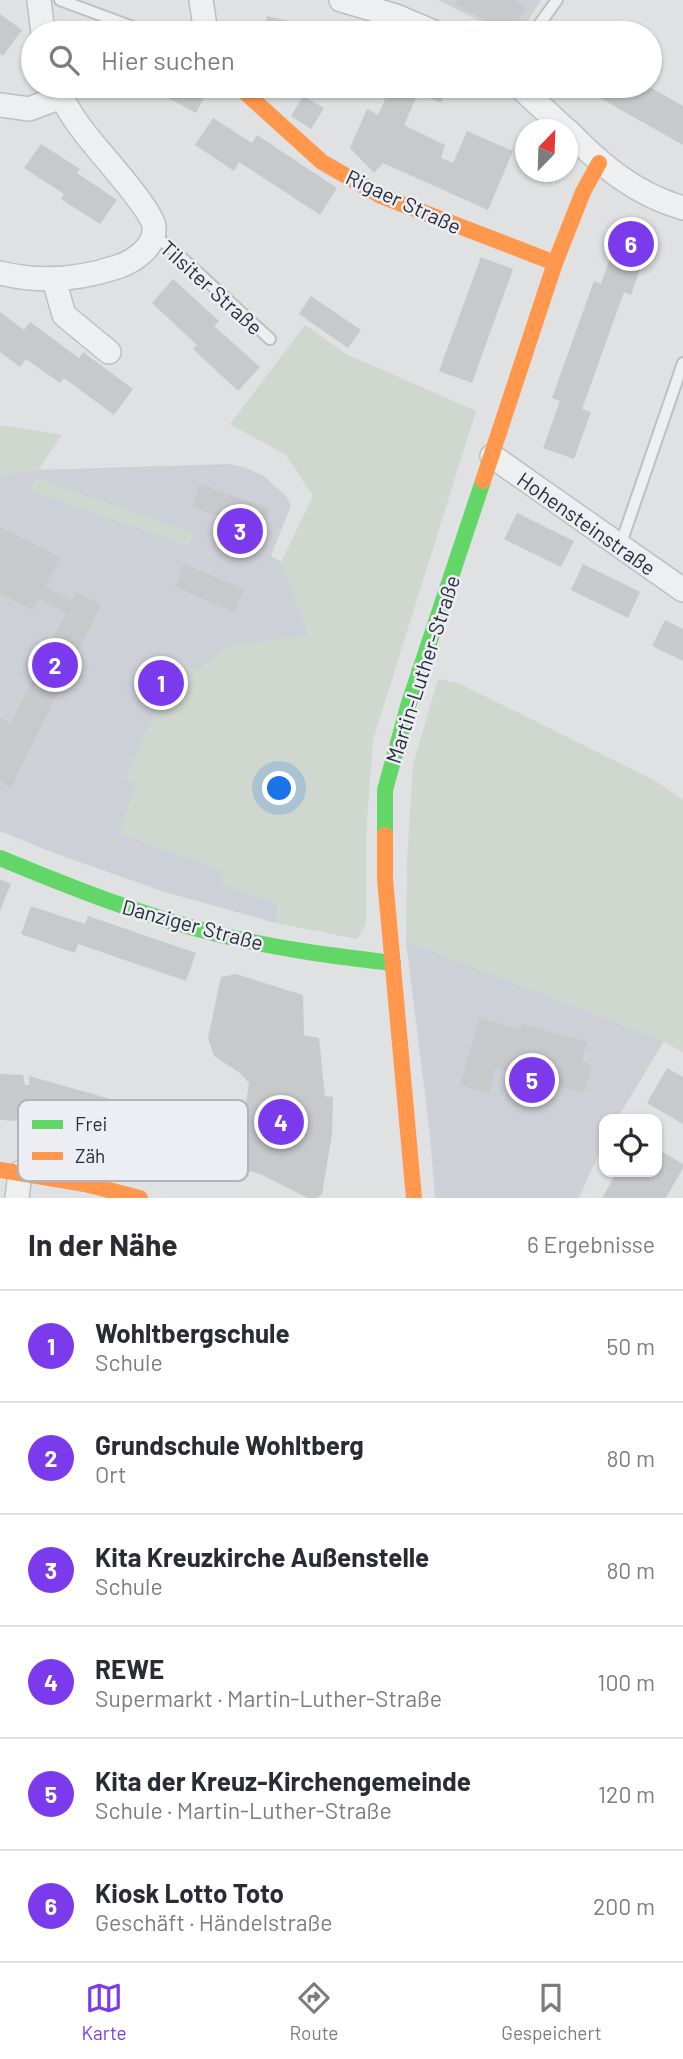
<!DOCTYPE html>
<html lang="de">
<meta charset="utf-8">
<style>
body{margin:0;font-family:Barlow,sans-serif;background:#f7f7f7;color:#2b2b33}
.controls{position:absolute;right:21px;bottom:21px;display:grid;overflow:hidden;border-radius:14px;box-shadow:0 2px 5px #0004}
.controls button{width:63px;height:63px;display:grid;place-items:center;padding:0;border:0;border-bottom:2px solid #e1e1e2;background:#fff;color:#2b2b33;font:35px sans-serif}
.compass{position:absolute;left:515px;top:119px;width:63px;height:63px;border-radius:50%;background:#fff;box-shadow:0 2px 5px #0004;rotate:23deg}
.you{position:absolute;left:280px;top:789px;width:24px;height:24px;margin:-18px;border:5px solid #fff;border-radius:50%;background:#1a73e8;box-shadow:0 0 0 10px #1a73e833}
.badge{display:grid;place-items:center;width:46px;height:46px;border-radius:50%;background:#7c3aed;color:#fff;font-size:23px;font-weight:700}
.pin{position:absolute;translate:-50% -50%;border:4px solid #fff;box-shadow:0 2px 7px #0006}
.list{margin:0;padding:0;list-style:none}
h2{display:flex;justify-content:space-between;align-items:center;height:91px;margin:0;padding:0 28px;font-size:30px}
h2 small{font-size:23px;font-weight:400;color:#7c7c81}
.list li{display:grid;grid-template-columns:46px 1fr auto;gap:21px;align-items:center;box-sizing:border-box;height:112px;padding:0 28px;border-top:2px solid #e1e1e2}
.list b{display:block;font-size:26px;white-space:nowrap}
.list p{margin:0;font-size:23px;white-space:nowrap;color:#7c7c81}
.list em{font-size:23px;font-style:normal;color:#7c7c81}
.icon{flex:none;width:38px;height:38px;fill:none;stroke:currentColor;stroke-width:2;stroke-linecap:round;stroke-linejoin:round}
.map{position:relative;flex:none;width:683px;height:1198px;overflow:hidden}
.search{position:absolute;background:#fff;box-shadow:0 2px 5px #0004;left:21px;right:21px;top:21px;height:77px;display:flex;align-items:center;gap:18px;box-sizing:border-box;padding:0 24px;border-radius:38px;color:#7c7c81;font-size:26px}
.sheet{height:763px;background:#fff}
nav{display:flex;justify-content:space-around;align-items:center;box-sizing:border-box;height:98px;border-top:2px solid #e1e1e2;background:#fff;font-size:19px;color:#7c7c81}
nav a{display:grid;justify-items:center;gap:4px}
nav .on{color:#7c3aed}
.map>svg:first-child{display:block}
.built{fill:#cdd0d6}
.green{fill:#cfd7cf}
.building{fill:#c7c9cb}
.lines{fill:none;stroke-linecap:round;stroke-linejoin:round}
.lane-casing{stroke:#bdbfc1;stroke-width:14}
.street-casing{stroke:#bdbfc1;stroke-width:26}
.lane{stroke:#eeeff0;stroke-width:10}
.street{stroke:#eeeff0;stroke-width:23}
.fast{stroke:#63d668;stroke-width:16}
.slow{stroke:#ff974d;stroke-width:16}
.labels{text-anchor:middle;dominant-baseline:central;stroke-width:5;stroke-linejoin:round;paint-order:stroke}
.street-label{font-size:21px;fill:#282d3a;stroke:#eceef3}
.key{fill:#eceef3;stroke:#b1b4bc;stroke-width:2}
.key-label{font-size:19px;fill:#282d3a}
</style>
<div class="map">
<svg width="683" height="1198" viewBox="0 0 683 1198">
<rect width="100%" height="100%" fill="#dfe1e3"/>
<!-- built -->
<g class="built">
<path d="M 438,0 L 541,0 L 520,33 L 503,33 Z"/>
<path d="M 228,464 L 244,467 L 264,476 L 286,496 L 291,505 L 271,556 L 281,562 L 322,669 L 276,923 L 165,892 L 54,853 L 0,831 L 0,475 L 38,470 Z"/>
<path d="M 406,941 L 664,1041 L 617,1119 L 604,1119 L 604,1142 L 579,1198 L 435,1198 L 430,1135 Z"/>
</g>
<!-- green -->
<g class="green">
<path d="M 305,325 L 346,354 L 476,411 L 373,740 L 366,834 L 366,924 L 357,939 L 276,923 L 280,906 L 219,884 L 223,871 L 118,833 L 136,784 L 125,778 L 178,663 L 197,671 L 228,646 L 309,635 L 281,562 L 313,496 L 286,455 L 230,424 Z"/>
<path d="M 0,425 L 62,435 L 38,470 L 0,475 Z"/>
<path d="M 35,478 L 194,533 L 189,546 L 30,491 Z"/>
<path d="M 438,679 L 458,683 L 654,780 L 683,800 L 683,1053 L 664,1041 L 406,941 L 407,862 L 413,765 Z"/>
</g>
<!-- building -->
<g class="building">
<path d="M 458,0 L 513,0 L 526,7 L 510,33 L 455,4 Z"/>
<path d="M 0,14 L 22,30 L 3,56 L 0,54 Z"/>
<path d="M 267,16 L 337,32 L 337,33 L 263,33 Z"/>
<path d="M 127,86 L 210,86 L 196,113 L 155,91 L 151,98 Z"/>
<path d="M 391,86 L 448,86 L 441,103 L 418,93 L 404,125 L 445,145 L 441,158 L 453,163 L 467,131 L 513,151 L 488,210 L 383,163 L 374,173 L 350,148 L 367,109 L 378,115 Z"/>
<path d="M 596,86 L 648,86 L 683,106 L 683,145 L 591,93 Z"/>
<path d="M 303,96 L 324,108 L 311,129 L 291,116 Z"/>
<path d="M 213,118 L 252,143 L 257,135 L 337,188 L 320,215 L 239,162 L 234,171 L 195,145 Z"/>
<path d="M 41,144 L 80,169 L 77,173 L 117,200 L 100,224 L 61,199 L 64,194 L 24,168 Z"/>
<path d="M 618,235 L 648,246 L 631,295 L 624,292 L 582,409 L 591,412 L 574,459 L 543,448 L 560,401 L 552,398 L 594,281 L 601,284 Z"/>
<path d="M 481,257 L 513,269 L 472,383 L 439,371 Z"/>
<path d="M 173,279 L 219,321 L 214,326 L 260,367 L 238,391 L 193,349 L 197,345 L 152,303 Z"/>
<path d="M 311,296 L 361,330 L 348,348 L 299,314 Z"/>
<path d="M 0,312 L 24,330 L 30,322 L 79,358 L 83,352 L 133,389 L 114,415 L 64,378 L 60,383 L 26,359 L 20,367 L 0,352 Z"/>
<path d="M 200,484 L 270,509 L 262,532 L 192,507 Z"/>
<path d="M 517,513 L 574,541 L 561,567 L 504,539 Z"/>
<path d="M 0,527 L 60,557 L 45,587 L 72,600 L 76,592 L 101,605 L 11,787 L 0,781 L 0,718 L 11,723 L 66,613 L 39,599 L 33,610 L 0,593 Z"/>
<path d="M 184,564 L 244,589 L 234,612 L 175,587 Z"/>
<path d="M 583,564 L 640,592 L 628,618 L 571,590 Z"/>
<path d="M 665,620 L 683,629 L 683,661 L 652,646 Z"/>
<path d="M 0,879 L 11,884 L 0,911 Z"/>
<path d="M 31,906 L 85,924 L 88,916 L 196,953 L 186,981 L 78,944 L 75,953 L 21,934 Z"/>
<path d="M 236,974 L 303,995 L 304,1035 L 319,1038 L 325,1096 L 333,1097 L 332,1134 L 322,1194 L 317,1198 L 308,1198 L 260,1174 L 221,1163 L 233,1111 L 239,1108 L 245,1110 L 249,1083 L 240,1073 L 214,1056 L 208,1038 L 221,977 Z"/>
<path d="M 479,1018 L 520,1030 L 522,1024 L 587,1042 L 582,1062 L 592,1065 L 584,1093 L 496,1068 L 489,1093 L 460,1085 Z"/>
<path d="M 667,1068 L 683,1077 L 683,1124 L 647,1103 Z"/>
<path d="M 0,1074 L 23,1075 L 25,1085 L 29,1085 L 29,1076 L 189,1121 L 181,1157 L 31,1115 L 30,1100 L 24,1101 L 23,1121 L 0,1120 Z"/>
<path d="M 657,1149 L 683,1164 L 683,1168 L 666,1198 L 602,1198 L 617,1172 L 625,1172 L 633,1176 L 635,1172 L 657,1172 Z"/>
</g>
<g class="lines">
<!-- lane casing -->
<g class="lane-casing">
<g id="lane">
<path d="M 60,0 L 149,33"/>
<path d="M 533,33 L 557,0"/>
<path d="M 153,237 L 168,245 L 270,339"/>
<path d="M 620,546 L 683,363"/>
</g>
</g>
<!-- street casing -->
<g class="street-casing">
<g id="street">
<path d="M 39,0 L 43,33"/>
<path d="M 201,0 L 206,33"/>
<path d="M 341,0 L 396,16 L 436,33"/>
<path d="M 519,86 L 566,130"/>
<path d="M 0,105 L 29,109 L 61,97"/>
<path d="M 568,131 C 602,166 635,194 683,208"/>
<path d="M 0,273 C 40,283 78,280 117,267 C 133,262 156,247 154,227 C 153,210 97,150 84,132 C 73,118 63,102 57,86"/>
<path d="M 54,280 L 64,315 L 109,352"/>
<path d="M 492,456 L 683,590"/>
<path d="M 17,1198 L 20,1173"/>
</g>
</g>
<!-- lane -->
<use href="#lane" class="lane"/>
<!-- street -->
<use href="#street" class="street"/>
<!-- fast -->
<g class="fast">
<path d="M 385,835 L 385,790 L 409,703 L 483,481"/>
<path d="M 0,858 C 70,887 140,915 213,933 C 272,948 332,956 393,963"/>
</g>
<!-- slow -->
<g class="slow">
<path d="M 238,86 L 322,162 L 381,196 L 555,263"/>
<path d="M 483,481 L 555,263 L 583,192 L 599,163"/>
<path d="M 385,835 L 385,879 L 414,1198"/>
<path d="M 0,1170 L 85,1184 L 140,1198"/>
</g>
</g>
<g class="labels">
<!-- street labels -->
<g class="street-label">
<text transform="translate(404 201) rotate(25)">Rigaer Straße</text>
<text transform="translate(212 287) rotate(42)">Tilsiter Straße</text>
<text transform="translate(587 523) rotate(35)">Hohensteinstraße</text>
<text transform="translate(422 669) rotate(-72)">Martin-Luther-Straße</text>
<text transform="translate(193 924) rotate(15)">Danziger Straße</text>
</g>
</g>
<!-- legend -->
<rect x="18" y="1100" width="230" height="81" rx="10" class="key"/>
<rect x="32" y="1120" width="31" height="9" fill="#63d668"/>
<rect x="32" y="1152" width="31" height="8" fill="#ff974d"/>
<g class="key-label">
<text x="75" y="1131">Frei</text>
<text x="75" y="1163">Zäh</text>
</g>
</svg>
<div class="controls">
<button><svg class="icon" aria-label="locate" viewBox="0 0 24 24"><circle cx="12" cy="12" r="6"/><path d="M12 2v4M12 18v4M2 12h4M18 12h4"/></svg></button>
</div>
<svg class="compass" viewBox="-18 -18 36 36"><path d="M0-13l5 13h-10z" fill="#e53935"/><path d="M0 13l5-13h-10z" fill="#7c7c81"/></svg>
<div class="you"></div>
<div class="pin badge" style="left:161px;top:683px">1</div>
<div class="pin badge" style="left:55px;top:665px">2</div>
<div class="pin badge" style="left:240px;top:531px">3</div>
<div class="pin badge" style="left:281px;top:1122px">4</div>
<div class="pin badge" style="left:532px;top:1080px">5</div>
<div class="pin badge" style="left:631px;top:244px">6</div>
<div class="search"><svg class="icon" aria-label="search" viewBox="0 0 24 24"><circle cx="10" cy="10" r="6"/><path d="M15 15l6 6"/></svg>Hier suchen</div>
</div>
<section class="sheet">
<h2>In der Nähe<small>6 Ergebnisse</small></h2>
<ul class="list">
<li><span class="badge">1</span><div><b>Wohltbergschule</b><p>Schule</p></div><em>50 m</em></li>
<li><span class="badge">2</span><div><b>Grundschule Wohltberg</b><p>Ort</p></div><em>80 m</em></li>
<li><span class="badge">3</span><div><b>Kita Kreuzkirche Außenstelle</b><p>Schule</p></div><em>80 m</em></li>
<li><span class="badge">4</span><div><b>REWE</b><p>Supermarkt · Martin-Luther-Straße</p></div><em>100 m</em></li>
<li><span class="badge">5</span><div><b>Kita der Kreuz-Kirchengemeinde</b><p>Schule · Martin-Luther-Straße</p></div><em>120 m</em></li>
<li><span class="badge">6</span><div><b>Kiosk Lotto Toto</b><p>Geschäft · Händelstraße</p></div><em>200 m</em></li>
</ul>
</section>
<nav>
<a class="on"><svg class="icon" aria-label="map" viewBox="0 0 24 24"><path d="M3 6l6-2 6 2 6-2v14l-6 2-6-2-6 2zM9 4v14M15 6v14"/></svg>Karte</a>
<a><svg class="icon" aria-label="directions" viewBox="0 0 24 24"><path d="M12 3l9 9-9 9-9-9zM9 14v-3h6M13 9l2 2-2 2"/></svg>Route</a>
<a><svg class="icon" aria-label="saved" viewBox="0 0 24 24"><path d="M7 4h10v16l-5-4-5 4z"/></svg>Gespeichert</a>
</nav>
